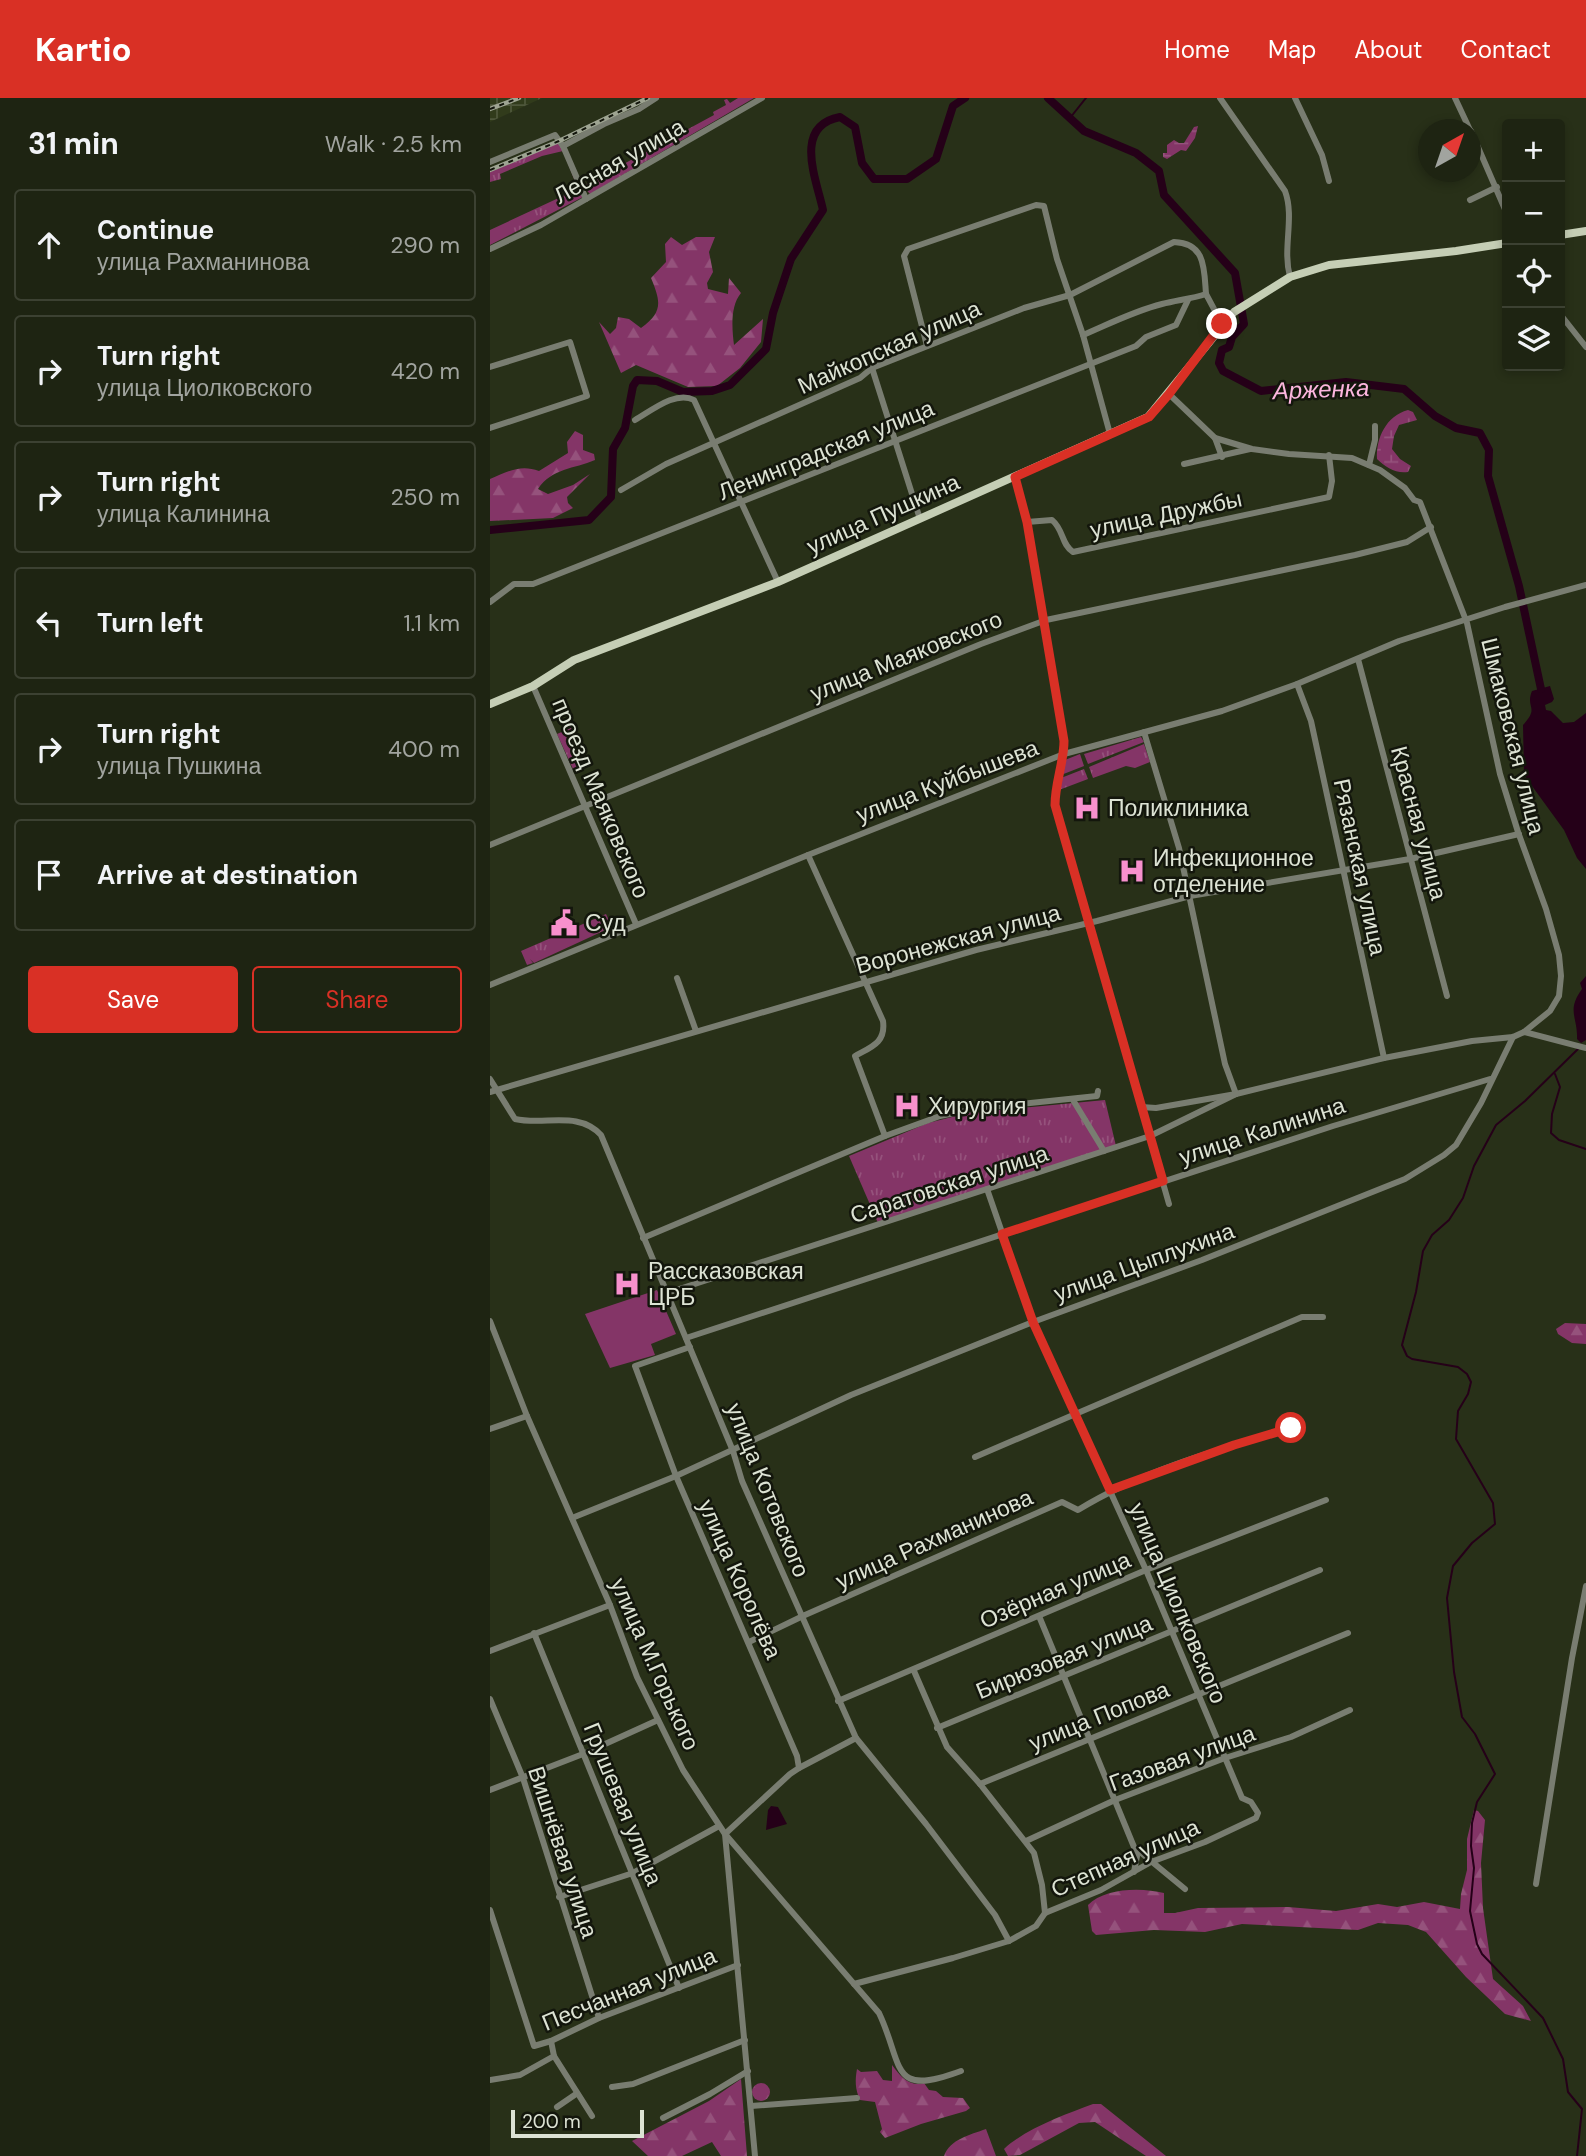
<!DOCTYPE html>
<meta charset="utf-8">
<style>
body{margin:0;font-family:"DM Sans",sans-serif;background:#2b3020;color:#f1f3f6}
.controls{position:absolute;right:21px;top:21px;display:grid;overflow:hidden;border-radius:7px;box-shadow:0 4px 10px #0003}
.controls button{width:63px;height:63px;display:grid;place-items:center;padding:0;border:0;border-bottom:2px solid #3c4132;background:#1e2412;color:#f1f3f6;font:35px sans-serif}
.compass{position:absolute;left:928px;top:21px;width:63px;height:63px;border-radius:50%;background:#1e2412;box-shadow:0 4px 10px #0003;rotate:40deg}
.scale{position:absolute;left:21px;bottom:18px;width:133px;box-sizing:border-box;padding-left:7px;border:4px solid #dde3d4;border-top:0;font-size:19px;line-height:24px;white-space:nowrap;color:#dde3d4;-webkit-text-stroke:5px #13160c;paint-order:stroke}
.stop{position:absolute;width:21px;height:21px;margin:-16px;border:5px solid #d93025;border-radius:50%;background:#fff}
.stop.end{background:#d93025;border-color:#fff;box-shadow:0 2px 7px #0008}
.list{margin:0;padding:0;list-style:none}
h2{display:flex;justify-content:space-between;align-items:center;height:91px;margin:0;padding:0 28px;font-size:30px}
h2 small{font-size:23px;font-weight:400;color:#a1a49f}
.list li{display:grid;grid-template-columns:46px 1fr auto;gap:21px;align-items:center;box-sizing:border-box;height:112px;margin:0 14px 14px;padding:0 14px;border:2px solid #3c4132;border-radius:7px}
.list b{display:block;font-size:26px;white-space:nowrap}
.list p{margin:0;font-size:23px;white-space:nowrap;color:#a1a49f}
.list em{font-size:23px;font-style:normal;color:#a1a49f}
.actions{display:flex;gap:14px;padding:21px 28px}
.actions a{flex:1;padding:16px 0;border:2px solid #d93025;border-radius:7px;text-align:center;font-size:24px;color:#d93025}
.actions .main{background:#d93025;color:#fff}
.icon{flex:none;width:38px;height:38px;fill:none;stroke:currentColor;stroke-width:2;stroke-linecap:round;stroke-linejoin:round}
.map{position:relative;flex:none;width:1096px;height:2058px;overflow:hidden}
header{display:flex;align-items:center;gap:42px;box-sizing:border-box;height:98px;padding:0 35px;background:#d93025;color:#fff}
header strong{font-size:33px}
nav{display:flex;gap:38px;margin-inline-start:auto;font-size:24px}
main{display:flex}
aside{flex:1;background:#1e2412}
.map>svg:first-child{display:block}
.industrial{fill:url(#industrial-grid)}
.grass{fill:url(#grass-tufts)}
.forest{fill:url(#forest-firs)}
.wetland{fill:url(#wetland-marsh)}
.garden{fill:#843567}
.water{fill:#250018}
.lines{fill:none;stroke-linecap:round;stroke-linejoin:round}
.stream{stroke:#250018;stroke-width:2}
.river{stroke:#250018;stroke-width:8}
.minor{stroke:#797d71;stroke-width:6}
.major{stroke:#c5ceb5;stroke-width:8}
.rail-casing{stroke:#9ea492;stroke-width:4.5}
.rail{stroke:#13160c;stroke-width:2;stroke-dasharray:5;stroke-linecap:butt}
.route{stroke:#d93025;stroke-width:9}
.labels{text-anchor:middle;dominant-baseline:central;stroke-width:5;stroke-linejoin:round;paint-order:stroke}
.street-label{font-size:23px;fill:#dde3d4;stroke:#13160c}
.poi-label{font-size:23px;fill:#dde3d4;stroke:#13160c;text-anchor:start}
.water-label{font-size:24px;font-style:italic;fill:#fcb6de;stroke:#13160c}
</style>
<header>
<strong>Kartio</strong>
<nav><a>Home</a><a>Map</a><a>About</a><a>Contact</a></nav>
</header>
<main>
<aside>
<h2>31 min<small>Walk · 2.5 km</small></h2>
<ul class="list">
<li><svg class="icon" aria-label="ahead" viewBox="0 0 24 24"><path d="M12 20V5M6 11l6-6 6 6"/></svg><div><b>Continue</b><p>улица Рахманинова</p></div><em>290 m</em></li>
<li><svg class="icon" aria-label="right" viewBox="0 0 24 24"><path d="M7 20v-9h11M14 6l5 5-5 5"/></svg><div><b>Turn right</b><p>улица Циолковского</p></div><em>420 m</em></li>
<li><svg class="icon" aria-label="right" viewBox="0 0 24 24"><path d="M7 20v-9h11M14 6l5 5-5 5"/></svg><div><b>Turn right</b><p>улица Калинина</p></div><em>250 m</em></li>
<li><svg class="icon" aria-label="left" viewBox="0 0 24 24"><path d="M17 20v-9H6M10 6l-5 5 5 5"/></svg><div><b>Turn left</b></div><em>1.1 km</em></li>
<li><svg class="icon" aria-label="right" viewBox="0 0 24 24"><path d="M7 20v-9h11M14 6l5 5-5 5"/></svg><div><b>Turn right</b><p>улица Пушкина</p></div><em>400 m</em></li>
<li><svg class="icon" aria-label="arrive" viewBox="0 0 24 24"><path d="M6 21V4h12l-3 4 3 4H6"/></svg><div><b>Arrive at destination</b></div></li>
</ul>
<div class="actions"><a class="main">Save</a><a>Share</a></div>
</aside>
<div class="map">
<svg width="1096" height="2058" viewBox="0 0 1096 2058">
<defs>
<pattern id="industrial-grid" width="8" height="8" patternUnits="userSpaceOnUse" patternTransform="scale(1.75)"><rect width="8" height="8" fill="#313b1b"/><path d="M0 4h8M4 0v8" fill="none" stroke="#4e573b"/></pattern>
<pattern id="grass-tufts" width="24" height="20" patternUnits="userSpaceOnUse" patternTransform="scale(1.75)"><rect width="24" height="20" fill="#843567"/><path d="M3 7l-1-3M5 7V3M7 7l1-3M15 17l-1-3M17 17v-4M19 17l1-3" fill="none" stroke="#95527c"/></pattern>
<pattern id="forest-firs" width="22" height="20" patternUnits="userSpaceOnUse" patternTransform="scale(1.75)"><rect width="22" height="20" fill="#843567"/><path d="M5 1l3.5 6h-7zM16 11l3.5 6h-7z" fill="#95527c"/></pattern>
<pattern id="wetland-marsh" width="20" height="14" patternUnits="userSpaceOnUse" patternTransform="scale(1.75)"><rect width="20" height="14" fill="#843567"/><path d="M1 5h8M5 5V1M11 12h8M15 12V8" fill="none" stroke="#95527c"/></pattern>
</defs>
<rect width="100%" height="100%" fill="#283018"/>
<!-- industrial -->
<path class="industrial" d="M 0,0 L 52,0 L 0,24 Z"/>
<!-- grass -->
<g class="grass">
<path d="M 248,0 L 264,0 L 100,96 L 93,88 L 224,17 L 223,14 L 236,7 L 234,2 L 237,1 L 240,5 Z"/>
<path d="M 69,44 L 93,99 L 0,147 L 0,132 L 88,91 L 73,53 L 52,58 L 10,76 L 11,81 L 0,84 L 0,74 Z"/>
<path d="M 81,630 L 96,666 L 83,671 L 67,636 Z"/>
<path d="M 651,639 L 654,644 L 598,666 L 594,656 Z"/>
<path d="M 654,646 L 660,664 L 645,670 L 636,668 L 603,680 L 599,669 Z"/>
<path d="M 590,656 L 594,668 L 571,677 L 575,662 Z"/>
<path d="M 594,671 L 598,681 L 569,692 L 571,680 Z"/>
<path d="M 116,816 L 122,829 L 44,865 L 40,861 L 43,865 L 37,867 L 31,853 Z"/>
<path d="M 615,1002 L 626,1048 L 388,1125 L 359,1058 L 438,1025 L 478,1015 Z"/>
</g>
<!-- forest -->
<g class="forest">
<path d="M 181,139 L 192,147 L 206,139 L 225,139 L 219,154 L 223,174 L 217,185 L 218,191 L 238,196 L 239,180 L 251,195 C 240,208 242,231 244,247 L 273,221 L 271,244 L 250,270 L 227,288 L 198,289 L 146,267 L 131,275 L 109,224 L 120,236 L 126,230 L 128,219 L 139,221 L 151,230 C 173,214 171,204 161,180 L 176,164 L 175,146 Z"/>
<path d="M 85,333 L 93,337 L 93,352 L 104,356 L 105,362 C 84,371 62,370 48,391 L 58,396 L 83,387 L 100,376 L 77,399 L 78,405 L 83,410 L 63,420 L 0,423 L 0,381 C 17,374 30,366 49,373 L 78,355 L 77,344 Z"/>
<path d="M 1075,1225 L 1096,1226 L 1096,1246 L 1082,1245 L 1068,1236 L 1066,1231 Z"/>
<path d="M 984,1712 L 988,1713 L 995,1722 L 991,1765 L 993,1810 L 1003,1881 L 1033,1908 L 1041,1923 L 1015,1916 L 976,1879 L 936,1834 L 918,1827 L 888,1825 L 868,1832 L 752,1826 L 715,1834 L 664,1832 L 606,1837 L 602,1833 L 598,1807 C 614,1790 651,1789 674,1795 L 674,1815 L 685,1815 L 708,1810 L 798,1809 L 846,1813 L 888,1806 L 907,1809 L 934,1804 L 970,1811 L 971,1796 L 977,1772 L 977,1741 Z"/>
<path d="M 402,1967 C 411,1979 419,1989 434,1985 L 439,1992 L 446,1993 L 453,1999 L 473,2000 L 480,2010 L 476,2013 L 431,2026 L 395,2040 L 390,2034 L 392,2031 L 385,2004 L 370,2002 C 365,1991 365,1982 367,1971 L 371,1974 L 387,1973 L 393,1982 L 402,1983 Z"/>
<path d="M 251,1981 L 257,2058 L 231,2058 L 222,2044 L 192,2058 L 158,2058 L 142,2043 L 219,2003 Z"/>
<circle cx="271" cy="1994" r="9"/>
<path d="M 603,2006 L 611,2006 L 676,2058 L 656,2058 L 605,2024 L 589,2025 L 530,2057 L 518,2058 L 514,2051 C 535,2031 576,2016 603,2006 Z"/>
<path d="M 496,2031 L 506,2058 L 454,2058 C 460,2041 480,2037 496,2031 Z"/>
</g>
<!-- wetland -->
<g class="wetland">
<path d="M 708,28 L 705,40 L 696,53 L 691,52 L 677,61 L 673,59 L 673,55 L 677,55 L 677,47 L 684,42 L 689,45 L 694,45 L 704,29 Z"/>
<path d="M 918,312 L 923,314 L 927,322 L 909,327 L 904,338 L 902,351 L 910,361 L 921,368 L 918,374 C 906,376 895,369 887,361 C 886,340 896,318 918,312 Z"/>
</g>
<!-- garden -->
<path class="garden" d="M 167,1192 L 186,1236 L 161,1246 L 165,1257 L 120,1270 L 95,1216 Z"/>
<!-- water -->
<g class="water">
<path d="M 1060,588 L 1064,601 L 1062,604 L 1055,607 L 1056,612 L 1061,613 L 1073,625 L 1084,624 L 1096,615 L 1096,771 L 1087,760 L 1074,732 L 1034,677 L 1033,627 C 1050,609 1035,610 1042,593 Z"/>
<path d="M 1096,878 L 1096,942 L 1091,945 L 1087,941 C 1088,919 1076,913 1092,891 L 1090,885 Z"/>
<path d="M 281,1708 L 288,1709 L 297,1726 L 276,1732 L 278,1712 Z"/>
</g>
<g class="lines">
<!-- stream -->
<g class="stream">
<path d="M 580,20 L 596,0"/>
<path d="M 1065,976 L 1070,989 L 1062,1016 L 1061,1035 L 1069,1042 L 1096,1051"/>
<path d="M 1087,2058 L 1092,2011 L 1078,1994 L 1073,1961 L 1053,1920 L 992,1856 L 987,1846 L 980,1813 L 984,1770 L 981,1748 L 982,1725 L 987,1704 L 1005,1676 L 985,1636 L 972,1619 L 964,1574 L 957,1500 L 963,1468 L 982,1445 L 1005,1426 L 1003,1405 L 966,1341 L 968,1313 L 978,1296 L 981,1284 L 977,1276 L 968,1269 L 922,1261 L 917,1258 L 912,1247 L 926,1194 L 933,1153 L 942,1137 L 959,1122 L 973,1100 L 984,1068 L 1006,1027 L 1035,1003 L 1088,951"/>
</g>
<!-- river -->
<g class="river">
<path d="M 558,0 L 594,33 L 646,55 L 669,73 L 674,97 L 745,175 L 754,226 L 742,239 L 739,249 L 732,252 L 729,265 L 733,273 L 771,293 L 856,284 L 914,291 L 945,318 L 966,330 L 990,335 L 999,352 L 998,378 L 1029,488 L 1051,591"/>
<path d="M 0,432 L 99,422 L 121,399 L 123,351 L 135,330 L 143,288 L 147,282 L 167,283 L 193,294 L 222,293 L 240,287 L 276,251 L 283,215 L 301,161 L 333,112 C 326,80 303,28 350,19 L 365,29 L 372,65 L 384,81 L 417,81 L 446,61 L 463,8 L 475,0"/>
</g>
<!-- minor -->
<g class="minor">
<path d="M 730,0 L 795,93 C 805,120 792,150 800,179"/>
<path d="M 805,0 L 832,57 L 839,83"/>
<path d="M 965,0 L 980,32"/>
<path d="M 981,33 L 1017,116"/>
<path d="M 73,48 L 96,101"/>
<path d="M 0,64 L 65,37 L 73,48 L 114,26 L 149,11 L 166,0"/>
<path d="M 980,102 L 1007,89"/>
<path d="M 0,151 L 51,127 L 272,0"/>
<path d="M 1070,216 L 1096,249"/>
<path d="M 593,237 C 619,226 644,213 672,206 C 687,202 701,201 716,196 L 732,226"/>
<path d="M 437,248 L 414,158 L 418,151 L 546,107 L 554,108 L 567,161 L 593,237 L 620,336"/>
<path d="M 0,269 L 80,244 L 97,298 L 0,330"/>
<path d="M 382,270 L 430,421"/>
<path d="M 679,296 L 725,340 L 762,351 L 799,356 L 862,360 L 890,372 L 915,390 L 924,402 L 930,404 L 977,525 L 1010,676 L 1028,734 L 1056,811 L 1069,857 L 1071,878 L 1069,898 L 1060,913 L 1034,934"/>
<path d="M 145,322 C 161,313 186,292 204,302 L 288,484"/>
<path d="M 725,340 L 732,359"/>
<path d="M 694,366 L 760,351"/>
<path d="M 879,367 L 885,342 L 885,328"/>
<path d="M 525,379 L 537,424 L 574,643 C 574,664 565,685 565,707 L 679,1106"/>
<path d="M 131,392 L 176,366 L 370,280 L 382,270 L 534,210 L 580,197 L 684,144 C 716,145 714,171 716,196"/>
<path d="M 537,424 L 562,422 C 574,432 571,446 583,454 L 839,399 L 842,383 L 839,357"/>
<path d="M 0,504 L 24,486 L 43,486 L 646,248 L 656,239 L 686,227 L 698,202"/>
<path d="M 868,561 L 957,898"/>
<path d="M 807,586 L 821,623 L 894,960"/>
<path d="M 43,588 L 146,826"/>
<path d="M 654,634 L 689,750 L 735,966 L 746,996"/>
<path d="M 0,747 L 491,546 L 556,522 L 865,457 L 917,444 L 941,429"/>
<path d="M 318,757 L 393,923 C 396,945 381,949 365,958 L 395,1038"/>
<path d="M 187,880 L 206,933"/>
<path d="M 0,887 L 318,757 L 574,656 L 732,613 L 807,586 L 909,543 L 1015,509 L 1096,487"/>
<path d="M 0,981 L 25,1021 C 54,1028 88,1012 111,1037 L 243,1353 L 252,1383 L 366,1640 L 436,1726 L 505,1817 L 519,1843"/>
<path d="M 0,994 L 486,852 L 607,823 L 700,798 L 920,761 L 1029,736"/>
<path d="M 583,1002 L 614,1053"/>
<path d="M 651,1009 L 666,1010 L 746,996 L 894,960 L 982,943 L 1023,939 L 1034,934 L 1096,950"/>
<path d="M 153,1140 L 395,1038 L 450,1018 L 484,1011 L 607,998 L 608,993"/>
<path d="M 177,1195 L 660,1038 L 746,996"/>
<path d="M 0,1223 L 37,1318 L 120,1507 L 147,1579 L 193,1672 L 235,1736 L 389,1915 C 414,1968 399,2000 471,1973"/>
<path d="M 196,1240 L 843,1028 L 1000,981"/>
<path d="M 200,1249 L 145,1268 L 186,1378 L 307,1658 L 309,1670 L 300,1676 L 235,1736 L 265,2058"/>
<path d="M 0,1331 L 37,1318"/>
<path d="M 485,1359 L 812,1219 L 833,1219"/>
<path d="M 82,1420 L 186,1378 L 361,1297 L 543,1224 L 712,1162 L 915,1081 L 954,1057 L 966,1047 L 991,1005 L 1023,939"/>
<path d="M 549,1518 L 644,1749 L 695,1791"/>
<path d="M 44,1535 L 189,1890"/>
<path d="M 259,1544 L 315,1517 L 572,1404 L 588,1412 C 651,1373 730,1351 801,1330"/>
<path d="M 0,1553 L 120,1507"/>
<path d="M 424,1573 L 457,1649 L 490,1686 L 544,1755 L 552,1787 L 555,1815"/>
<path d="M 0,1601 L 33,1680 L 109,1920"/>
<path d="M 348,1603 L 656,1472 L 836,1402"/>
<path d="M 447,1630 L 830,1472"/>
<path d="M 309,1670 L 366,1640"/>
<path d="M 490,1686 L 858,1535"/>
<path d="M 0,1692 L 93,1656 L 168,1622"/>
<path d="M 536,1743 L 625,1702 L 735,1660 L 801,1639 L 860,1612"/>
<path d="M 644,1774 L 647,1758 L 645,1751"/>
<path d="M 1046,1786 L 1082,1560 L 1096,1488"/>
<path d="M 69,1799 L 143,1775 L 229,1728"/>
<path d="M 0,1812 L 44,1948 L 61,1943 L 109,1920 L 248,1867"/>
<path d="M 364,1886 L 463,1860 L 519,1843 L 546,1828 L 555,1815 L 611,1792 L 661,1764 L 715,1744 L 766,1720 L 768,1715 L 761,1704 L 752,1700 L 656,1472 L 543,1224 L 497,1091"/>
<path d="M 64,1958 L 102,2018"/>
<path d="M 0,1982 L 30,1977 L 64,1958 L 61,1943"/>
<path d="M 122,1989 L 143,1986 L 255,1942"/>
<path d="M 261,2008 L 367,2000"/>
<path d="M 67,2009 L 86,1996"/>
<path d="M 173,2020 L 220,1996 L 258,1973"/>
</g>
<!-- major -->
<g class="major">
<path d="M 1070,137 L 1096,133"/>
<path d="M 0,606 L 43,588 L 84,562 L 288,484 L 658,319 L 744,214 L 800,179 L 839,167 L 966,153 L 1017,145"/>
</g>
<!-- rail casing -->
<g class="rail-casing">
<g id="rail">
<path d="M 0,11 L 29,0"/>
<path d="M 0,72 L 69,43 L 158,0"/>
</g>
</g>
<!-- rail -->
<use href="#rail" class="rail"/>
</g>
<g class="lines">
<!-- route -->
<path class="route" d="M 732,226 L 679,296 L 659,319 L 525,379 L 537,424 L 574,643 C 574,664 565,685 565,707 L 673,1083 L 512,1136 L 543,1224 L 620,1392 L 744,1347 L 801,1330"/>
</g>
<!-- icons -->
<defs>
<g id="hospital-bare" transform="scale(2.1)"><path d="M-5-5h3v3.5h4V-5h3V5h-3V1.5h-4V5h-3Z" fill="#f790cd" stroke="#13160c" stroke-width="2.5" paint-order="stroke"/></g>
<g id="civic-bare" transform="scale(2.1)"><path d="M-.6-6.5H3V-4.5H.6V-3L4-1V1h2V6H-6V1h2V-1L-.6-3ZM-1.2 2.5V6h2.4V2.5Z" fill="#f790cd" stroke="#13160c" stroke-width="2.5" paint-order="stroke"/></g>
</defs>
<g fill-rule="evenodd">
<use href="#hospital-bare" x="597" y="710"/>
<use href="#hospital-bare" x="642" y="773"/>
<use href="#civic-bare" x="74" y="825"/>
<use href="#hospital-bare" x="417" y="1008"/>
<use href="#hospital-bare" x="137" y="1186"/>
</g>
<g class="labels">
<!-- street labels -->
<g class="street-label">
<text transform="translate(129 63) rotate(-30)">Лесная улица</text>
<text transform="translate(399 249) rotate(-24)">Майкопская улица</text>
<text transform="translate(336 352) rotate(-22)">Ленинградская улица</text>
<text transform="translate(393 416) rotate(-24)">улица Пушкина</text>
<text transform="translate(676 416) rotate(-12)">улица Дружбы</text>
<text transform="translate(416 558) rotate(-22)">улица Маяковского</text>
<text transform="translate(1023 638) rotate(76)">Шмаковская улица</text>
<text transform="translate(457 683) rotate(-21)">улица Куйбышева</text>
<text transform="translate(111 700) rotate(67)">проезд Маяковского</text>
<text transform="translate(929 725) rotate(75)">Красная улица</text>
<text transform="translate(870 769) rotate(78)">Рязанская улица</text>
<text transform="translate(468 841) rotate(-15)">Воронежская улица</text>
<text transform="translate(772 1033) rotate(-18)">улица Калинина</text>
<text transform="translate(459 1086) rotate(-18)">Саратовская улица</text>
<text transform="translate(654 1164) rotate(-20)">улица Цыплухина</text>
<text transform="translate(278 1392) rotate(68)">улица Котовского</text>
<text transform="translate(444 1441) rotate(-24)">улица Рахманинова</text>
<text transform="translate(250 1481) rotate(66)">улица Королёва</text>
<text transform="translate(565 1492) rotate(-23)">Озёрная улица</text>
<text transform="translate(688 1505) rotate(67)">улица Циолковского</text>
<text transform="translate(574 1559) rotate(-22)">Бирюзовая улица</text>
<text transform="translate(165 1566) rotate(66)">улица М.Горького</text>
<text transform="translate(609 1618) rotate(-22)">улица Попова</text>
<text transform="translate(692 1660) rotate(-20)">Газовая улица</text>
<text transform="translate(133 1706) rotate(68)">Грушевая улица</text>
<text transform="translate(73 1754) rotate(72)">Вишнёвая улица</text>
<text transform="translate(635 1760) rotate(-24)">Степная улица</text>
<text transform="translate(139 1891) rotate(-22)">Песчанная улица</text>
</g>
<!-- poi labels -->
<g class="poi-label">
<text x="618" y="710">Поликлиника</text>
<text x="663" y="760">Инфекционное<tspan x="663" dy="26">отделение</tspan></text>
<text x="95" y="825">Суд</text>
<text x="438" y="1008">Хирургия</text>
<text x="158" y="1173">Рассказовская<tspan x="158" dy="26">ЦРБ</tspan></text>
</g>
<!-- water labels -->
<g class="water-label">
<text transform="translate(831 291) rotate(-2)">Арженка</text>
</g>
</g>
</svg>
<div class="controls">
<button>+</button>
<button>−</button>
<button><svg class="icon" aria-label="locate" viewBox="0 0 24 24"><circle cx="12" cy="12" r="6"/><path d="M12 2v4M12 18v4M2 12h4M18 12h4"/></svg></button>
<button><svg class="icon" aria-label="layers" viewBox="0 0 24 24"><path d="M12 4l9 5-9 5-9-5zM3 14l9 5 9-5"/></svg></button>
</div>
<svg class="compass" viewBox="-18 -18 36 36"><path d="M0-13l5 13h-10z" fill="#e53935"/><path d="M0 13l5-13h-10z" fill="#a1a49f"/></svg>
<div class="scale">200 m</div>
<div class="stop" style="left:801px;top:1330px"></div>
<div class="stop end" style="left:732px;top:226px"></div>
</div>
</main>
